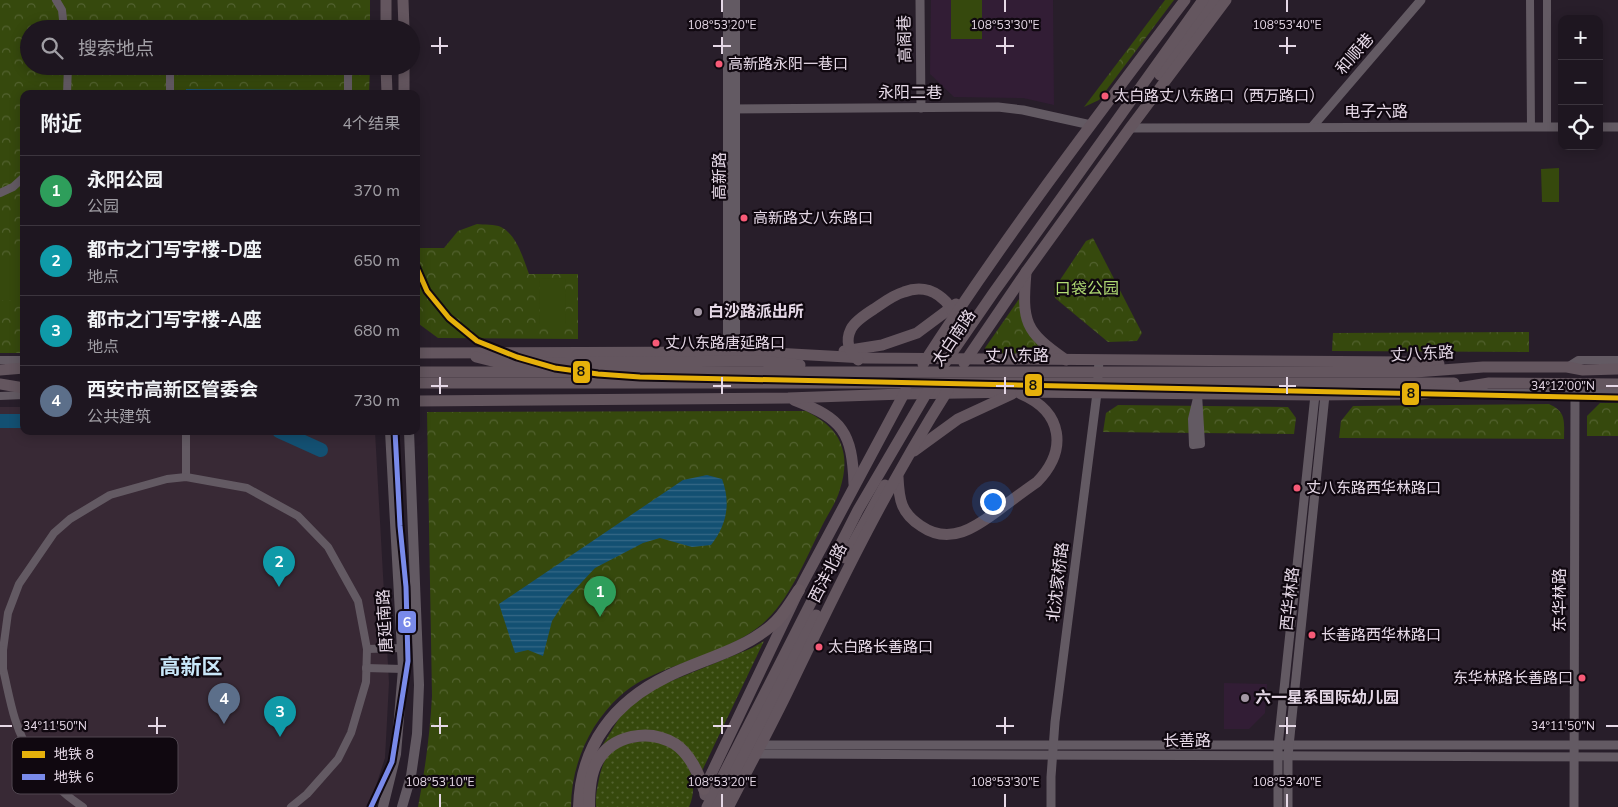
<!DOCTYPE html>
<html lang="zh">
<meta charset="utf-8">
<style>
body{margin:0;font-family:"Nunito Sans","Noto Sans SC",sans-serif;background:#261f29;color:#f1f3f6}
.controls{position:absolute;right:15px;top:15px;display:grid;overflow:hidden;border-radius:10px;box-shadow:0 2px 12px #0003}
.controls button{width:45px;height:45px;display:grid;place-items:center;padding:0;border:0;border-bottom:1px solid #3c353e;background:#1e1620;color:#f1f3f6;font:25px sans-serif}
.you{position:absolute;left:992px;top:501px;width:18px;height:18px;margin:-12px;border:4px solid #fff;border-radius:50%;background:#1a73e8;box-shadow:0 0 0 8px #1a73e833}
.badge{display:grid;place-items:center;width:32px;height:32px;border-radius:50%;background:#8c9099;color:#fff;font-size:16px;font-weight:700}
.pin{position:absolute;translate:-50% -41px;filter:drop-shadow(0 1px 2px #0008)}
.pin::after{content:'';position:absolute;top:26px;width:18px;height:15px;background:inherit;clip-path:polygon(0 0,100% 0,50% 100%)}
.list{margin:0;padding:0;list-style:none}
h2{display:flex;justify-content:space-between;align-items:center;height:65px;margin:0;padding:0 20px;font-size:21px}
h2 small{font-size:16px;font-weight:400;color:#a19fa5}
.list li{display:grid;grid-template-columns:32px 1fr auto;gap:15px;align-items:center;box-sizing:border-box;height:70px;padding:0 20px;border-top:1px solid #3c353e}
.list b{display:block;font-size:19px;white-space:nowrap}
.list p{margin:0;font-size:16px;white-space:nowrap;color:#a19fa5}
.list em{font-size:16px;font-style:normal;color:#a19fa5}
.icon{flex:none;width:28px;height:28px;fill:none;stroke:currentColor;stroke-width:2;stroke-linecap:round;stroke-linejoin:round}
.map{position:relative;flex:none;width:1618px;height:807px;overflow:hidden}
.search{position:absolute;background:#1e1620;box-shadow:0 2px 12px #0003;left:20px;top:20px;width:400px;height:55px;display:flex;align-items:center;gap:12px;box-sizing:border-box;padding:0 18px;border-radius:28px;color:#a19fa5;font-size:19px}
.panel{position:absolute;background:#1e1620;box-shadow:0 2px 12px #0003;left:20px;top:90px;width:400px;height:345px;border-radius:10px}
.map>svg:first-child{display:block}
.commercial{fill:#382935}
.built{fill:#321d35}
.grass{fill:url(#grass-dots)}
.park{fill:url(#park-crowns)}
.garden{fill:#36490d}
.water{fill:url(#water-rules)}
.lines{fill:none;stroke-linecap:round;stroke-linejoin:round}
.river{stroke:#135072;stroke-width:14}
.minor{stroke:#635a63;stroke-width:8}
.tertiary{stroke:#635a63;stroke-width:9}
.secondary{stroke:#635a63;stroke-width:10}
.primary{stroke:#64565f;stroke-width:11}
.trunk{stroke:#675860;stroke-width:12}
.metro-1-casing{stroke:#100810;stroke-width:9}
.metro-2-casing{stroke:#100810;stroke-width:9}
.metro-1{stroke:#e6b10b;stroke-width:5}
.metro-2{stroke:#798aea;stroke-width:5}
.ticks{fill:none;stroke:#e5d8e6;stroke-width:2}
.bus-dot{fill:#f75a77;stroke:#100810;stroke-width:2}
.poi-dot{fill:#a397a4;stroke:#100810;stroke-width:2}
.labels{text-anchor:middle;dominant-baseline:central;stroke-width:4.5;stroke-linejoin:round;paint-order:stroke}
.bus-label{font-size:15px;fill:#e5d8e6;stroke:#100810;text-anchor:start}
.street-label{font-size:16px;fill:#e5d8e6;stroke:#100810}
.park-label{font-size:16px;fill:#b1dc74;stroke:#100810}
.poi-label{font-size:16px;font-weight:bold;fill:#e5d8e6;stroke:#100810;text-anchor:start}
.district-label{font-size:21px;font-weight:bold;fill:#c9e7f9;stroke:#100810}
.key{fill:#100810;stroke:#504650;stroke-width:1}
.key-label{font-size:14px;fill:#e5d8e6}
.ticks-label{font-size:12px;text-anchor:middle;fill:#e5d8e6;stroke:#100810;stroke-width:4.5;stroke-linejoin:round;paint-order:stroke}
.line-badge{stroke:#100810;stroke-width:2}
.badge-label{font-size:14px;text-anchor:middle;font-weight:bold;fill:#fff}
.pale-badge-label{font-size:14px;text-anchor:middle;font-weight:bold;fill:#111}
</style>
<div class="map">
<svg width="1618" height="807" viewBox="0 0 1618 807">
<defs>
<pattern id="grass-dots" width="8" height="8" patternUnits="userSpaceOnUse" patternTransform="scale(1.25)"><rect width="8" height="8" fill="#36490d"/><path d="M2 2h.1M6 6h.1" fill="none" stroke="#536230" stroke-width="1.8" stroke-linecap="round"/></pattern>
<pattern id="park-crowns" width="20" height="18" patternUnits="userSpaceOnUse" patternTransform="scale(1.25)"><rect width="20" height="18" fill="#36490d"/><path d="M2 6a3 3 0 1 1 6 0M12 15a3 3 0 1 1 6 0" fill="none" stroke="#536230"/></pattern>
<pattern id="water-rules" width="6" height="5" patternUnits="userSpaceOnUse" patternTransform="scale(1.25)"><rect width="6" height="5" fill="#135072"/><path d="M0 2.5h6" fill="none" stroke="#356886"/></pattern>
</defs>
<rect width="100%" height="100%" fill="#281e2a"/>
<!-- commercial -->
<path class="commercial" d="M 0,407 L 24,407 L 24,431 L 375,431 L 389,683 L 385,758 L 369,807 L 0,807 Z"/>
<!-- built -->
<g class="built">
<path d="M 931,0 L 1053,0 L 1054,105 L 1023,98 L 954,97 L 930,74 Z"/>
<path d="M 1224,683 L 1267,684 L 1265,713 L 1249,729 L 1224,729 Z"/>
</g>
<!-- grass -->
<g class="grass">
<path d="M 764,641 L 701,773 L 695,758 L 644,732 L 599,751 L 621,715 L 647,691 L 752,648 Z"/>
<path d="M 651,740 C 657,742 664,744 670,747 C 690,759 699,785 689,807 L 596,807 C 595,797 597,789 599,779 C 605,747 621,743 651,740 Z"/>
</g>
<!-- park -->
<g class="park">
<path d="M 0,0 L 370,0 L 370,29 L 29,29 L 29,66 L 370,66 L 369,94 L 24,94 L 24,353 L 0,353 Z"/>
<path d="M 1165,0 L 1174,0 L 1099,100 L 1084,107 Z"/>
<path d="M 477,224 C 484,225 495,224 501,227 C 517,235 523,258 529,274 L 578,274 L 578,339 L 438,338 L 419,324 L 417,248 L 444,248 L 458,231 Z"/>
<path d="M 1093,238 L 1142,333 L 1137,341 L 1108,342 L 1055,298 L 1054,289 L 1086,241 Z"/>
<path d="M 1019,299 L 1023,323 L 1030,334 L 1049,354 L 986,353 L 985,348 Z"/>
<path d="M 1529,332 L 1529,352 L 1332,351 L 1333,333 Z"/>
<path d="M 1600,403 L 1618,403 L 1618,436 L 1587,436 L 1587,416 Z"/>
<path d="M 1549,404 C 1567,412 1564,422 1564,439 L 1339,438 L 1341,421 L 1353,406 Z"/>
<path d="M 1118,405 L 1288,407 L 1296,418 L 1294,434 L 1103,432 L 1106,413 Z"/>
<path d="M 806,411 C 823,420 839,431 843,451 C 846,463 844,477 840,489 C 837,501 828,514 822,526 C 806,558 789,602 761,625 C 734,647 697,657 665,670 C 648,677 634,683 620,696 C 589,724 571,766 571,807 L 418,807 C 425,770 430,734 432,696 L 427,412 Z"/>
</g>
<!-- garden -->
<g class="garden">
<rect x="951" y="0" width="31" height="39"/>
<path d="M 1559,168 L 1559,202 L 1542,202 L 1541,169 Z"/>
<rect x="0" y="258" width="24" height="42"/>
<path d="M 565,278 L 566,325 L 540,325 L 539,279 Z"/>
</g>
<!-- water -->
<g class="water">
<path d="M 186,89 L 308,90 L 308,94 L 186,94 Z"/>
<path d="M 707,475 L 722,479 C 731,503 727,525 711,545 L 692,547 L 660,538 L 643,543 L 595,568 L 567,598 L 552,621 L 543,656 L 528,650 L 515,653 L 499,604 L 683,480 Z"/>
</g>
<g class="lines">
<!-- river -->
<g class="river">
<path d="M 0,421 L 24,421"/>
<path d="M 279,431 L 321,450"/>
</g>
<!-- minor -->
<g class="minor">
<path d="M 56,0 L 62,10 L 64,29"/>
<path d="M 1530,0 L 1531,127"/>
<path d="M 1547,0 L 1547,127"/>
<path d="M 230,66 L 348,67 L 348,94"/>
<path d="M 348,67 L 386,67"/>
<path d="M 67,94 L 68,66"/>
<path d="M 170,94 L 170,66"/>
<path d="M 0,193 L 13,187 L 24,177"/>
<path d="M 0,360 L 24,360"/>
<path d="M 1567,367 L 1578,360 L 1618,360"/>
<path d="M 1451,393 L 1618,393"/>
<path d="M 1198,394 L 1201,444 L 1193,445 L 1192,419 Z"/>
<path d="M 0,396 L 24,395"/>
<path d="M 186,477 L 186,431"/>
<path d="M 367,649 L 402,648"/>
<path d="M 0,650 L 3,650 L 8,613 L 19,584 L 54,533 L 70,519 L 110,495 L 167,479 L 186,477 L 247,488 L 298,516 L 328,547 L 358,601 L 367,649 L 366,682 L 351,733 L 338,759 L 307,794 L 291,807"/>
<path d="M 366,668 L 403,669"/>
<path d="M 0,669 L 3,669 C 7,686 10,703 15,719 C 26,755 52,787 83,807"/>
<path d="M 3,669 L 3,650"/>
</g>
<!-- tertiary -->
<g class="tertiary">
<path d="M 920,0 L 921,108"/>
<path d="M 728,109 L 998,107 L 1023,110 L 1091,125"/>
<path d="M 1312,127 L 1421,0"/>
<path d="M 1599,127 L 1618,127"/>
<path d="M 1130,128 L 1562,127"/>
<path d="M 760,745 L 1618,745"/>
<path d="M 756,754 L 1618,757"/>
<path d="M 1051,807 L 1051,777 L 1055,722 L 1097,393 L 1099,360"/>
<path d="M 1278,807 L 1278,746 L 1315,395"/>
<path d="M 1288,807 L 1288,756 L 1325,395"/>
<path d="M 1574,807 L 1575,393"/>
</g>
<!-- secondary -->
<g class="secondary">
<path d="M 728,0 L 728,352"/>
<path d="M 735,0 L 735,353"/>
<path d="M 383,807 L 396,754 L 403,669 L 390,431"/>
<path d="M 402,807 L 411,776 L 417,734 L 419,685 L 409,431"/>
</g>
<!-- primary -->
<g class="primary">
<path d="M 386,0 L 386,29"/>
<path d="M 403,0 L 404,29"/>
<path d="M 386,66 L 387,94"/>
<path d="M 1160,75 L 1214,0"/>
<path d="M 404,94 L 404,66"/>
<path d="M 1026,272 C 1022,322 1024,331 1066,360"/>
<path d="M 844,351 L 882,345 L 917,333 L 956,304"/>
<path d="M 416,353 L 728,352 L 774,353 L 865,358 L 1406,362 L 1439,364"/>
<path d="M 476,357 L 500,363 L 761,361 L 800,365"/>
<path d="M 858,360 C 849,352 845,341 851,329 C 855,321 866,314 874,309 C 883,303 893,295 904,292 C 930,282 953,300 957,326 C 957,332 956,340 956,346"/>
<path d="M 945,363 L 994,292 L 1203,0"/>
<path d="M 964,363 L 1026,272 L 1130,128 L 1226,0"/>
<path d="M 923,364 C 1004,238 1095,119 1185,0"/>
<path d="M 0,370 L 24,368"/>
<path d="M 416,372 L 1415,372 L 1483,367 L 1567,367 L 1583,370 L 1618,369"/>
<path d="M 416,383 L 1454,383"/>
<path d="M 0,384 L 24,388"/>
<path d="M 794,400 C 843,419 852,432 854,484"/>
<path d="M 416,401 L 788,398 L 903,394 L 1016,392 L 1315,395 L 1421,394 L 1489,383 L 1618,384"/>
<path d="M 914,451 L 958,419 L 1012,394"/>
<path d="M 898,477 C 899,500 901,513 921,526 C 950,546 976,527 1000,509 C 1012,500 1024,491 1037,482 C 1068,450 1063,412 1021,394"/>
<path d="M 845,558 L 885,485"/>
<path d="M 705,795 L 704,789 L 799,590 L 906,390"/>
<path d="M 707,807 L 858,510 L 929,389"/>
<path d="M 717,807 L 816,615"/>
<path d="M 727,807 L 729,806 C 749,767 769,730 788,691 C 837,589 887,486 948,390"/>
</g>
<!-- trunk -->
<g class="trunk">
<path d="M 579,807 C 581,745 614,702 668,676 C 703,659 741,651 771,626 C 783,617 790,603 799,590"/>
<path d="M 589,807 C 589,793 590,774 597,762 C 612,735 649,728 675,744 C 690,754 698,773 704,789"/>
</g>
<!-- metro-1 casing -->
<g class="metro-1-casing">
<path id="metro-1" d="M 416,266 L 427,291 L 449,318 L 477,341 L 517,357 L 555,368 L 598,374 L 640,377 L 1618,398"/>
</g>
<!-- metro-2 casing -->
<g class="metro-2-casing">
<path id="metro-2" d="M 371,807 L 392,762 L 408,661 L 406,587 L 400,526 L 395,431"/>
</g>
<!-- metro-1 -->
<use href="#metro-1" class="metro-1"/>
<!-- metro-2 -->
<use href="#metro-2" class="metro-2"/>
</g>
<!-- ticks -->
<path class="ticks" d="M 722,0 L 722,12M 1005,0 L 1005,12M 1287,0 L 1287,12M 440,37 L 440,54M 722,37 L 722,54M 1005,37 L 1005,54M 1287,37 L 1287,54M 431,46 L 448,46M 713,46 L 731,46M 996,46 L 1014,46M 1279,46 L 1296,46M 440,377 L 440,394M 722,377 L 722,394M 1005,377 L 1005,394M 1287,377 L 1287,394M 431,386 L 448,386M 713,386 L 731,386M 996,386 L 1014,386M 1279,386 L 1296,386M 1606,386 L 1618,386M 157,717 L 157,734M 440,717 L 440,734M 722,717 L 722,734M 1005,717 L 1005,734M 1287,717 L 1287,734M 0,726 L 12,726M 148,726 L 166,726M 431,726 L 448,726M 713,726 L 731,726M 996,726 L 1014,726M 1279,726 L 1296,726M 1606,726 L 1618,726M 440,794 L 440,807M 722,794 L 722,807M 1005,794 L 1005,807M 1287,794 L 1287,807"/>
<!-- markers -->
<g class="bus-dot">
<circle cx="719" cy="64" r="4.5"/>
<circle cx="1105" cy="96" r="4.5"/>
<circle cx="744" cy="218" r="4.5"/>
<circle cx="656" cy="343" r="4.5"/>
<circle cx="1297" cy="488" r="4.5"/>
<circle cx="1312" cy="635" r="4.5"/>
<circle cx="819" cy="647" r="4.5"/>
<circle cx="1582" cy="678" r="4.5"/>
</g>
<g class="poi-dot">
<circle cx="698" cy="312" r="5"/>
<circle cx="1245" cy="698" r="5"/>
</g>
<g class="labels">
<!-- bus labels -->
<g class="bus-label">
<text x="728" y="64">高新路永阳一巷口</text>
<text x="1114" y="96">太白路丈八东路口（西万路口）</text>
<text x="753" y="218">高新路丈八东路口</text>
<text x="665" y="343">丈八东路唐延路口</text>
<text x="1306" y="488">丈八东路西华林路口</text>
<text x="1321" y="635">长善路西华林路口</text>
<text x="828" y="647">太白路长善路口</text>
<text x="1573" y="678" text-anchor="end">东华林路长善路口</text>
</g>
<!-- street labels -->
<g class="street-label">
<text transform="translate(905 39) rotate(-91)">高阁巷</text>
<text transform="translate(1355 54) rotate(-49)">和顺巷</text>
<text x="910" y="93">永阳二巷</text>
<text x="1376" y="112">电子六路</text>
<text transform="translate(720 176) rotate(-90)">高新路</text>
<text transform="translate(954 338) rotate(-56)">太白南路</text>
<text transform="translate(1422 354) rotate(-3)">丈八东路</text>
<text x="1017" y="356">丈八东路</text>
<text transform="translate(828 573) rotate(-63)">西沣北路</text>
<text transform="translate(1058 582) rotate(-83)">北沈家桥路</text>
<text transform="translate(1290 599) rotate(-84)">西华林路</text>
<text transform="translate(1560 600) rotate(-90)">东华林路</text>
<text transform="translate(385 621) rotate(-93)">唐延南路</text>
<text x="1187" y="741">长善路</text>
</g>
<!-- park labels -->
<g class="park-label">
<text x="1087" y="289">口袋公园</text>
</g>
<!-- poi labels -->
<g class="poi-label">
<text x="708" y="312">白沙路派出所</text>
<text x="1255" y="698">六一星系国际幼儿园</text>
</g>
<!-- district labels -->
<g class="district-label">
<text x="191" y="667">高新区</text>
</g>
</g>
<!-- legend -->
<rect x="12" y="737" width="166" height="57" rx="8" class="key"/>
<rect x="22" y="751" width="23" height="7" fill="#e6b10b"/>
<rect x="22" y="774" width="23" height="6" fill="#798aea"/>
<g class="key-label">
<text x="54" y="759">地铁 8</text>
<text x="54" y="782">地铁 6</text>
</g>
<g class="ticks-label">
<text x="722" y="29">108°53'20"E</text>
<text x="1005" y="29">108°53'30"E</text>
<text x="1287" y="29">108°53'40"E</text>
<text x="1563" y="390">34°12'00"N</text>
<text x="55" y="730">34°11'50"N</text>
<text x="1563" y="730">34°11'50"N</text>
<text x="440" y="786">108°53'10"E</text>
<text x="722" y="786">108°53'20"E</text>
<text x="1005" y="786">108°53'30"E</text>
<text x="1287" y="786">108°53'40"E</text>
</g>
<g class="line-badge">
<rect x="572" y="360" width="19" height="24" rx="5" fill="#e6b10b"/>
<rect x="1024" y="373" width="19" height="24" rx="5" fill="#e6b10b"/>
<rect x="1401" y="382" width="19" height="24" rx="5" fill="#e6b10b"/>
<rect x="397" y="610" width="20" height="24" rx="5" fill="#798aea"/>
</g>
<g class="badge-label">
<text x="407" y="627">6</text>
</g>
<g class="pale-badge-label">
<text x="581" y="376">8</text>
<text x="1033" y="390">8</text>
<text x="1411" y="398">8</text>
</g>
</svg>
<div class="controls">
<button>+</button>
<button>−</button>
<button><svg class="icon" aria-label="locate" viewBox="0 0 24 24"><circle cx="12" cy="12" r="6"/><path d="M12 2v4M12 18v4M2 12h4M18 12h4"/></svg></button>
</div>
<div class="you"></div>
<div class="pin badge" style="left:600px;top:617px;background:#2e9e5b">1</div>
<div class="pin badge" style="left:279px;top:587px;background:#0f9aa8">2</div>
<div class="pin badge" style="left:280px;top:737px;background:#0f9aa8">3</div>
<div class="pin badge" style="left:224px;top:724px;background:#5c6f8a">4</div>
<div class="search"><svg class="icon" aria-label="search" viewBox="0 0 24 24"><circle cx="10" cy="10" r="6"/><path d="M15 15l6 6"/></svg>搜索地点</div>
<section class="panel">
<h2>附近<small>4个结果</small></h2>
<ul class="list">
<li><span class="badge" style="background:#2e9e5b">1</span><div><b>永阳公园</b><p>公园</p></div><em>370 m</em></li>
<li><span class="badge" style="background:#0f9aa8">2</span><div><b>都市之门写字楼-D座</b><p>地点</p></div><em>650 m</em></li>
<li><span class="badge" style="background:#0f9aa8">3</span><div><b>都市之门写字楼-A座</b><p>地点</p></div><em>680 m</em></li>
<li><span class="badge" style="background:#5c6f8a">4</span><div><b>西安市高新区管委会</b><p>公共建筑</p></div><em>730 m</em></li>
</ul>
</section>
</div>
